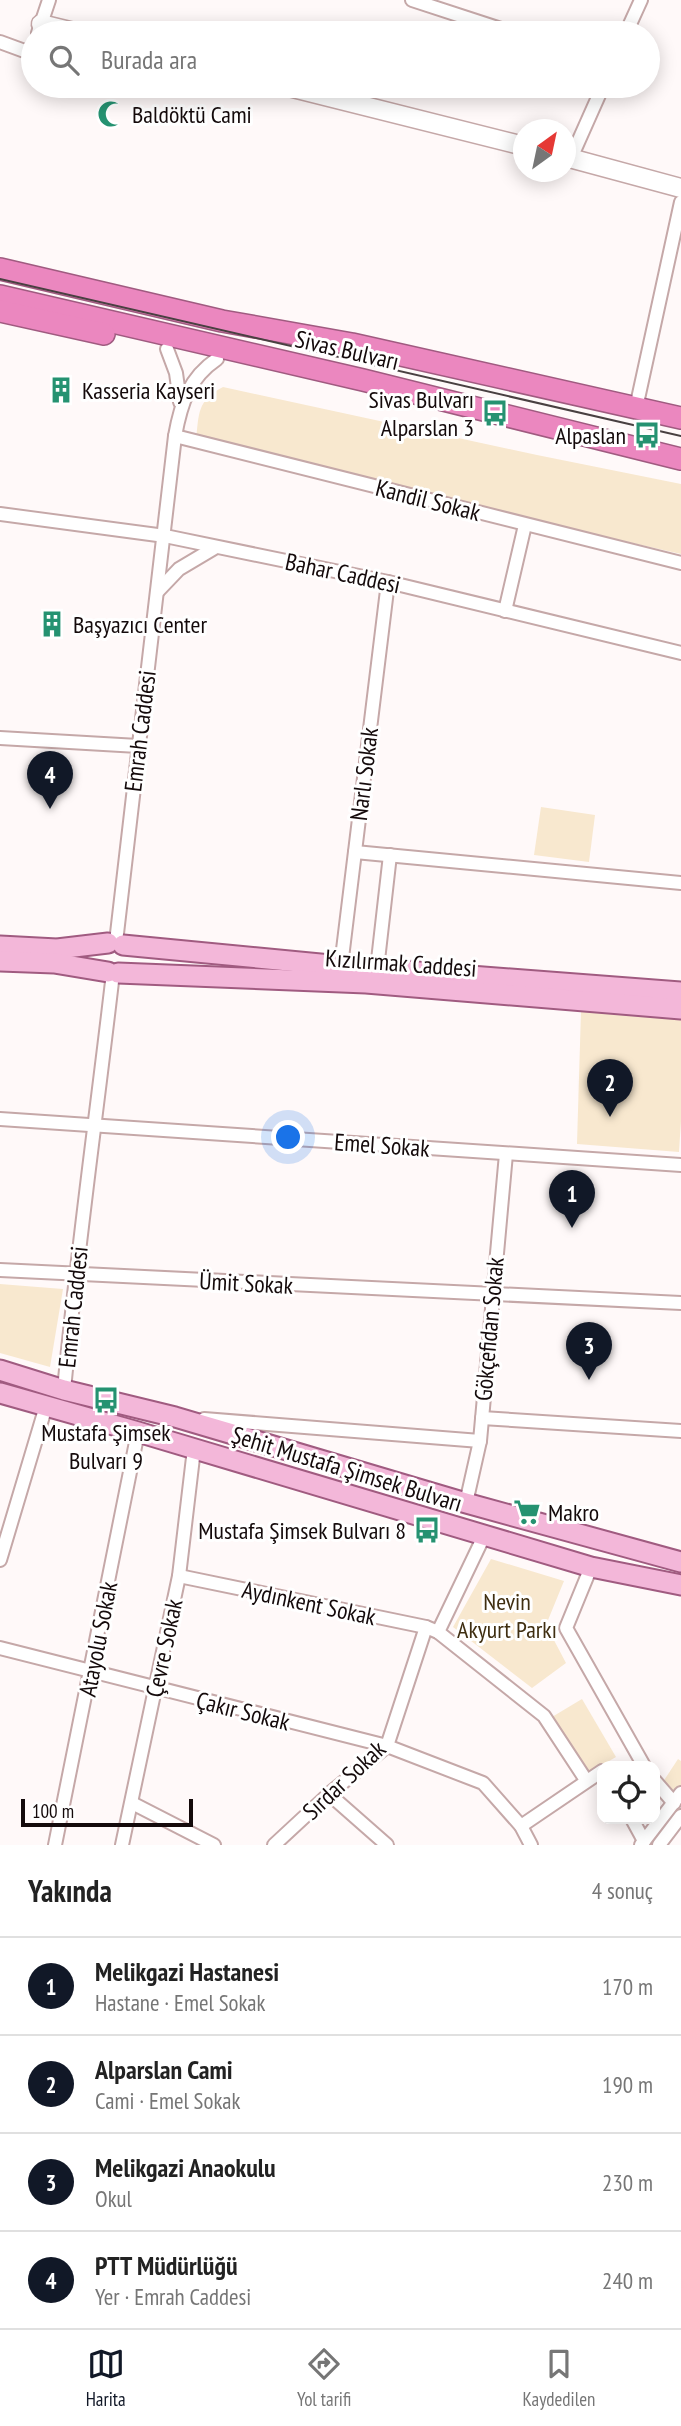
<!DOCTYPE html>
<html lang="tr">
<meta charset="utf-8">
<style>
body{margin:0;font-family:"PT Sans Narrow",sans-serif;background:#f2f2f2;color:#222}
.controls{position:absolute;right:21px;bottom:21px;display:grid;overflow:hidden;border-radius:14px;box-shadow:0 4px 18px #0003}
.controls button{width:63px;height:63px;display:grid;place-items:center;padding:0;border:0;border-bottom:2px solid #e0e0e0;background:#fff;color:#222;font:35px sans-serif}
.compass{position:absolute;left:513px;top:119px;width:63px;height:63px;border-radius:50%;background:#fff;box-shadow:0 4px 18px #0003;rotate:33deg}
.scale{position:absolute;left:21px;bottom:18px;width:172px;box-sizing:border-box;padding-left:7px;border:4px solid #140a0b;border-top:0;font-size:19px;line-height:24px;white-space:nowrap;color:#140a0b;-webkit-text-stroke:5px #fff;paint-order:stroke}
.you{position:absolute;left:289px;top:1138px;width:24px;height:24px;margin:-18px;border:5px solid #fff;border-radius:50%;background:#1a73e8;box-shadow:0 0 0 10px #1a73e833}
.badge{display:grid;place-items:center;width:46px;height:46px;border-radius:50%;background:#111827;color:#fff;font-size:23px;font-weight:700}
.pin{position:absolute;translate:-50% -58px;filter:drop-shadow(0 2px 4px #0008)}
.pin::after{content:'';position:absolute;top:37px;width:24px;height:21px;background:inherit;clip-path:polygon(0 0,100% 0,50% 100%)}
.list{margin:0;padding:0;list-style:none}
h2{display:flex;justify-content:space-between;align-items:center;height:91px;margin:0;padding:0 28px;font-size:30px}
h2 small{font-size:23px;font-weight:400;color:#767676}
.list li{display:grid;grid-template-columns:46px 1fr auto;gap:21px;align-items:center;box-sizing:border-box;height:98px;padding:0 28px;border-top:2px solid #e0e0e0}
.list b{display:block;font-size:26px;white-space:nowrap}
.list p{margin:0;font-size:23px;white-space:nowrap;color:#767676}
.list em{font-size:23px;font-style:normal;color:#767676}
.icon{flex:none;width:38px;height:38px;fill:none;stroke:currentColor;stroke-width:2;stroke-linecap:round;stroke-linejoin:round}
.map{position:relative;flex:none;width:681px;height:1845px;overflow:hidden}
.search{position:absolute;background:#fff;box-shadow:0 4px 18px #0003;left:21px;right:21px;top:21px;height:77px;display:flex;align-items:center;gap:18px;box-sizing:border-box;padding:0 24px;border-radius:38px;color:#767676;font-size:26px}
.sheet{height:483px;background:#fff}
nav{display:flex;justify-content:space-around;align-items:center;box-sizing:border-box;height:98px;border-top:2px solid #e0e0e0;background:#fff;font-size:19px;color:#767676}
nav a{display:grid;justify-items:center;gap:4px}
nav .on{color:#111827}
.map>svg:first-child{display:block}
.green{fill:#f8e8cf}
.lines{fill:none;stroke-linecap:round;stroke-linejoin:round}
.street-casing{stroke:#c5a8a8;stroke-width:16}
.secondary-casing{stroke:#c5a8a8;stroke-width:21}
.primary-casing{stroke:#a05b80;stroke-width:23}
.highway-casing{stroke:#a05b80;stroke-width:24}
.street{stroke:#fff;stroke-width:12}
.secondary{stroke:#fff;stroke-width:18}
.primary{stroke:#f3b7d9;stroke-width:19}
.highway{stroke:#eb87bf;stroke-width:21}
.tram{stroke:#494041;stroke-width:2}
.labels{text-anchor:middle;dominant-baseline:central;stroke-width:6;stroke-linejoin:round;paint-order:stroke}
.poi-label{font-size:24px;fill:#140a0b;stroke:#fff;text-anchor:start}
.street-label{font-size:24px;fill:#140a0b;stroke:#fff}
.park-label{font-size:24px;fill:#3f2e11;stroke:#fff}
</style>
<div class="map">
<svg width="681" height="1845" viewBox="0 0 681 1845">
<rect width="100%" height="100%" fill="#fff9f9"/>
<!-- green -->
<g class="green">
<path d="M 223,387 L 537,455 L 681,484 L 681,554 L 403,491 L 196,440 C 199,414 197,400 223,387 Z"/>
<path d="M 541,807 L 595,815 L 589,862 L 534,855 Z"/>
<path d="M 581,1011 L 681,1019 L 681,1121 L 679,1152 L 577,1144 Z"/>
<path d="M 0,1284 L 63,1289 L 50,1367 L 0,1353 Z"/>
<path d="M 491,1559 L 564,1581 L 546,1625 L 566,1663 L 532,1688 L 453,1627 Z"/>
<path d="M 582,1699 L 616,1757 L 585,1775 L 552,1717 Z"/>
<path d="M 678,1759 L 681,1761 L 681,1790 L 673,1800 L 659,1788 Z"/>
</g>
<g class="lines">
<!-- street casing -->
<g class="street-casing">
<g id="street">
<path d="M 412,0 L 513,33"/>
<path d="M 38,33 L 49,0"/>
<path d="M 626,33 L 641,0"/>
<path d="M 0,42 L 30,53 L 33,45"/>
<path d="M 571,158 L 603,86"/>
<path d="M 167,349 L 176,373 L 180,402"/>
<path d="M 636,408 L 681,202"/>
<path d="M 175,436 L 681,563"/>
<path d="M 0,514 L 165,536 L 388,582 L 681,653"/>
<path d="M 158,591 L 179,569 L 216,547"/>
<path d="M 505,611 L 525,525"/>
<path d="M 0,738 L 138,746"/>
<path d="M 355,852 L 681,883"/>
<path d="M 116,942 L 175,436 C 181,403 189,378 217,359"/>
<path d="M 341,966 L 388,582"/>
<path d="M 377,969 L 390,855"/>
<path d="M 0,1119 L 681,1165"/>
<path d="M 0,1270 L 681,1303"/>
<path d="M 64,1390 C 77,1251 97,1112 113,973"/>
<path d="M 482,1418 L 681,1431"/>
<path d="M 204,1419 L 480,1441"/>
<path d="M 466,1503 L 480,1441 L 506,1154"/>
<path d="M 0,1560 L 46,1406"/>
<path d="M 591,1567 L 566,1628 L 644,1766"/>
<path d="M 179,1576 L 426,1627 L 438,1632 L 544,1716 L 586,1780"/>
<path d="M 438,1632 L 484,1536"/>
<path d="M 0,1648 L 387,1746 L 483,1783 L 521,1826 L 531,1845"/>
<path d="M 655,1781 L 674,1803"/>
<path d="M 329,1794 L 387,1845"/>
<path d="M 132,1803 L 214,1845"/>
<path d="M 632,1819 L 644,1841"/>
<path d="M 521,1826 L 602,1771"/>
<path d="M 55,1845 L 138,1432"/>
<path d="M 122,1845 L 179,1576 L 194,1449"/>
<path d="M 274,1845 L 329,1794 L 387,1746 L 426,1627"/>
<path d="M 641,1845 L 681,1793"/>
<path d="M 659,1845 L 681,1816"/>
</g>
</g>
<!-- secondary casing -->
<g class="secondary-casing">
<g id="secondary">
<path d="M 41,24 L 78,33"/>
<path d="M 285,86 L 524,146"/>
<path d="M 566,157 L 681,188"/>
</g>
</g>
<!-- primary casing -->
<g class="primary-casing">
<g id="primary">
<path d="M 123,945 L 341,966 L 681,992"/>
<path d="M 0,946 L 57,949 L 108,943"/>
<path d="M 0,961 L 54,963 L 108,972"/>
<path d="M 118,973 L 366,983 L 681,1009"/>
<path d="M 0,1370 L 64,1390 L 175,1417 L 466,1503 L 681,1562"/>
<path d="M 0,1393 L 138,1432 L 591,1567 L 681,1585"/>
</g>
</g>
<!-- highway casing -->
<g class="highway-casing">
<g id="highway">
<path d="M 0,269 L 222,321 L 352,344 L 681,418"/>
<path d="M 0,296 L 363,380 L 681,459"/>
<path d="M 0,311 L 104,334"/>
</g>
</g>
<!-- street -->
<use href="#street" class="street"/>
<!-- secondary -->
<use href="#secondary" class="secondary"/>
<!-- primary -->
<use href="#primary" class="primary"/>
<!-- highway -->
<use href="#highway" class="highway"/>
<!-- tram -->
<path class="tram" d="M 0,279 L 681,436"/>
</g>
<!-- icons -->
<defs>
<g id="mosque-bare" transform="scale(2.1)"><path d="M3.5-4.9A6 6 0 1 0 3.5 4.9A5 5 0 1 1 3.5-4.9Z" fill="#259271" stroke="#fff" stroke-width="2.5" paint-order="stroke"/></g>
<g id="building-bare" transform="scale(2.1)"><path d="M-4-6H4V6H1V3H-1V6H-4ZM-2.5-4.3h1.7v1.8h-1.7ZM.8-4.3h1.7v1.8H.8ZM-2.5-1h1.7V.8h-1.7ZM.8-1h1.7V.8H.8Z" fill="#259271" stroke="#fff" stroke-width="2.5" paint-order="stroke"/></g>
<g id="bus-bare" transform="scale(2.1)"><path d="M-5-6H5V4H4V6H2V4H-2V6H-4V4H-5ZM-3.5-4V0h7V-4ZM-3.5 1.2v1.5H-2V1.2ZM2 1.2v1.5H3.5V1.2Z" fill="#259271" stroke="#fff" stroke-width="2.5" paint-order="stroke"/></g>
<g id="supermarket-bare" transform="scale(2.1)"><path d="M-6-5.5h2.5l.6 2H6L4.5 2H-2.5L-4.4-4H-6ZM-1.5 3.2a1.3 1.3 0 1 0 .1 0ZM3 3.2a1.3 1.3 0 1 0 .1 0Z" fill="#259271" stroke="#fff" stroke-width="2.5" paint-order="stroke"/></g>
</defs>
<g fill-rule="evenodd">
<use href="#mosque-bare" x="111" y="114"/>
<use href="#building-bare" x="61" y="390"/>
<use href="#bus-bare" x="495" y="413"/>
<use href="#bus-bare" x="647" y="435"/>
<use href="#building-bare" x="52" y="624"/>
<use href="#bus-bare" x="106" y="1400"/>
<use href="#supermarket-bare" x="527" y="1512"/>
<use href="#bus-bare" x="427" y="1530"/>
</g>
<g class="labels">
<!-- poi labels -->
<g class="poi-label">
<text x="132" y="114">Baldöktü Cami</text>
<text x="82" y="390">Kasseria Kayseri</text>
<text x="474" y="399" text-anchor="end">Sivas Bulvarı<tspan x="474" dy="28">Alparslan 3</tspan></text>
<text x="626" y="435" text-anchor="end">Alpaslan</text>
<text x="73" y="624">Başyazıcı Center</text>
<text x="106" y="1432" text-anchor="middle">Mustafa Şimsek<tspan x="106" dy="28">Bulvarı 9</tspan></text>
<text x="548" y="1512">Makro</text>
<text x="406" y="1530" text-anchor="end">Mustafa Şimsek Bulvarı 8</text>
</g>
<!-- street labels -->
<g class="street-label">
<text transform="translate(347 350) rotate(13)">Sivas Bulvarı</text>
<text transform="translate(428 500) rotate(14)">Kandil Sokak</text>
<text transform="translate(343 573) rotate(12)">Bahar Caddesi</text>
<text transform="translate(140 731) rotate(-83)">Emrah Caddesi</text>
<text transform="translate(364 774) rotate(-83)">Narlı Sokak</text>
<text transform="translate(401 963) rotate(4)">Kızılırmak Caddesi</text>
<text transform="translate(382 1145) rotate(4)">Emel Sokak</text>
<text transform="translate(246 1283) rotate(3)">Ümit Sokak</text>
<text transform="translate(73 1307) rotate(-84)">Emrah Caddesi</text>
<text transform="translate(489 1329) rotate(-85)">Gökçefidan Sokak</text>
<text transform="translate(347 1469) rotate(17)">Şehit Mustafa Şimsek Bulvarı</text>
<text transform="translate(309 1603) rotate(12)">Aydınkent Sokak</text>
<text transform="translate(98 1639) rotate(-79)">Atayolu Sokak</text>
<text transform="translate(164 1648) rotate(-78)">Çevre Sokak</text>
<text transform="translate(243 1711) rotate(14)">Çakır Sokak</text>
<text transform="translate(344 1780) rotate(-43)">Sırdar Sokak</text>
</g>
<!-- park labels -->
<g class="park-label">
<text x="507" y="1601">Nevin<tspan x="507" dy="28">Akyurt Parkı</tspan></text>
</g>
</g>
</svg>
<div class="controls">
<button><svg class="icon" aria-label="locate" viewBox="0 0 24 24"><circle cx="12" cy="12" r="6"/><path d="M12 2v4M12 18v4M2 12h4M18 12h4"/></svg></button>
</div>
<svg class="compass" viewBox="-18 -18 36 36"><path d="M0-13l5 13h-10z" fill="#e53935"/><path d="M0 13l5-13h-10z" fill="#767676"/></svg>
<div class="scale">100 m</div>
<div class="you"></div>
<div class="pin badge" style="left:572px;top:1228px">1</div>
<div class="pin badge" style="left:610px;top:1117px">2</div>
<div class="pin badge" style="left:589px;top:1380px">3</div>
<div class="pin badge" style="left:50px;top:809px">4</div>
<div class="search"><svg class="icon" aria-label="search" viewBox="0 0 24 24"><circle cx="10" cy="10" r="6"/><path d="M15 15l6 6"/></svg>Burada ara</div>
</div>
<section class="sheet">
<h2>Yakında<small>4 sonuç</small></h2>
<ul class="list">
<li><span class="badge">1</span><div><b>Melikgazi Hastanesi</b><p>Hastane · Emel Sokak</p></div><em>170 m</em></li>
<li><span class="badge">2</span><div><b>Alparslan Cami</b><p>Cami · Emel Sokak</p></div><em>190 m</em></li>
<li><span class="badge">3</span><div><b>Melikgazi Anaokulu</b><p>Okul</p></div><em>230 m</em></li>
<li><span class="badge">4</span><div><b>PTT Müdürlüğü</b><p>Yer · Emrah Caddesi</p></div><em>240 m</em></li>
</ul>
</section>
<nav>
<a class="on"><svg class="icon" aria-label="map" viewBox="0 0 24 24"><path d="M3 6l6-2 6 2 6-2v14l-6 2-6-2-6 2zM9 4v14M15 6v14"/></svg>Harita</a>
<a><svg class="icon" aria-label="directions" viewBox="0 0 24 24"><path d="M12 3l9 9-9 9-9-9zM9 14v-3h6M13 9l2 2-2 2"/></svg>Yol tarifi</a>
<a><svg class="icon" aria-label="saved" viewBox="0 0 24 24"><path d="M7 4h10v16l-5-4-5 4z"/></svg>Kaydedilen</a>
</nav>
